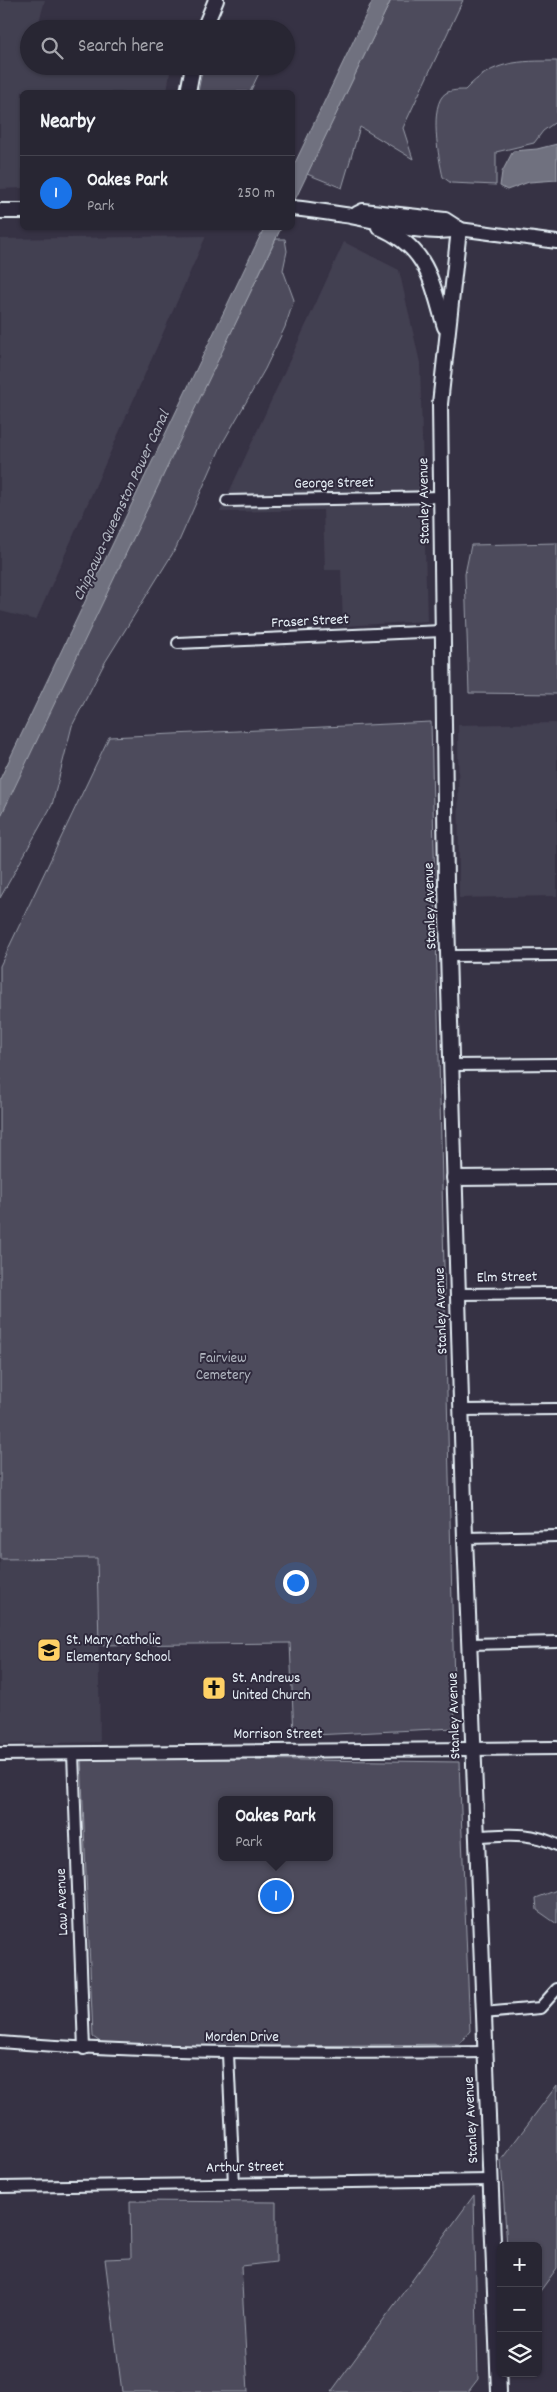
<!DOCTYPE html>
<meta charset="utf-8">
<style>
body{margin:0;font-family:Dekko,sans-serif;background:#34323f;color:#f1f3f6}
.controls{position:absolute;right:15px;bottom:15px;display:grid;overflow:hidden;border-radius:8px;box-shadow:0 1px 4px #0004}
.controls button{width:45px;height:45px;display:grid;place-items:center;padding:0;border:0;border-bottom:1px solid #44434e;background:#282633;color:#f1f3f6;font:25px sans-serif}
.you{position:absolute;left:295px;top:1582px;width:18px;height:18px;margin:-12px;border:4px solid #fff;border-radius:50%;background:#1a73e8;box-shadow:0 0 0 8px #1a73e833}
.badge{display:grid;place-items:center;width:32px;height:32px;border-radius:50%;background:#1a73e8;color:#fff;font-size:16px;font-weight:700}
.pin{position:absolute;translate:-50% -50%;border:2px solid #fff;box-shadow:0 1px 5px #0006}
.popup{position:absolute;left:218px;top:1796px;width:115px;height:65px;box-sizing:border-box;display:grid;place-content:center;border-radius:8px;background:#282633;filter:drop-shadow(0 1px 4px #0005);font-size:16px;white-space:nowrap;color:#a5a5ac}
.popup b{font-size:19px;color:#f1f3f6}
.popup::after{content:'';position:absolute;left:50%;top:100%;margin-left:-10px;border:10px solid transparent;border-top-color:#282633}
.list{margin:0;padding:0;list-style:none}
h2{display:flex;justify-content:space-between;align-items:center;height:65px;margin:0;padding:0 20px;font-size:21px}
h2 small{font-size:16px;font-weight:400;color:#a5a5ac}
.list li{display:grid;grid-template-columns:32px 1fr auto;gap:15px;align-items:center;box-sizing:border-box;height:75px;padding:0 20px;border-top:1px solid #44434e}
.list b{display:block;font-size:19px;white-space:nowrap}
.list p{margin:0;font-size:16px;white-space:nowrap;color:#a5a5ac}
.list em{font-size:16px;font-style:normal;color:#a5a5ac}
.icon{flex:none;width:28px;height:28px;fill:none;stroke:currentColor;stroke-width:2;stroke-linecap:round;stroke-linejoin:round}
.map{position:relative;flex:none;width:557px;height:2392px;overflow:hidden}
.search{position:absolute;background:#282633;box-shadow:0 1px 4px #0004;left:20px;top:20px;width:275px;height:55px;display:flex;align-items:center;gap:12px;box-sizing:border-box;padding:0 18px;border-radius:28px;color:#a5a5ac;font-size:19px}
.panel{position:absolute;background:#282633;box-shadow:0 1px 4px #0004;left:20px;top:90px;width:275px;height:140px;border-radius:8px}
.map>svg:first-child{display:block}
.built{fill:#433f51}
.green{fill:#4d4b5c;stroke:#9a9eaa;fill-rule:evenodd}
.water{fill:#70717f;stroke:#a0a4af}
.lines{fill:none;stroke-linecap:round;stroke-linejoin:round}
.minor-casing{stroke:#e8f1f8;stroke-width:14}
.tertiary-casing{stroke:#e8f1f8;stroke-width:16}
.secondary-casing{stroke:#e8f1f8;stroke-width:18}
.minor{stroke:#2f2a3d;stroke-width:10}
.tertiary{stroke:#2f2a3d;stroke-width:12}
.secondary{stroke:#2f2a3d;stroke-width:14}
.labels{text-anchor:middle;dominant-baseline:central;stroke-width:4;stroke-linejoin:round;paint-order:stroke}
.street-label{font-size:15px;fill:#e8f1f8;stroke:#2f2a3d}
.park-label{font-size:15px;fill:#b2b7c1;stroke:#2f2a3d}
.poi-label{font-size:15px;fill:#e8f1f8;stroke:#2f2a3d;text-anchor:start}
.water-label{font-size:16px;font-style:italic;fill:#b2b7c2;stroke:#2f2a3d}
</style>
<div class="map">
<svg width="557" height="2392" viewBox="0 0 557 2392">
<rect width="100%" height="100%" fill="#363244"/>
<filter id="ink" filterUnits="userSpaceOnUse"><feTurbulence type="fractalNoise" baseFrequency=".02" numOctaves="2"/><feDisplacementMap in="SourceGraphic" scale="10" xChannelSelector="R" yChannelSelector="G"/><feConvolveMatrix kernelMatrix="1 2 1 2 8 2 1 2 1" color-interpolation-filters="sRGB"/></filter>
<g filter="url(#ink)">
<!-- built -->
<g class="built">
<path d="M 0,0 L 45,0 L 37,29 L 29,29 L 29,66 L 171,66 L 167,92 L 22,92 L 22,188 L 0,189 Z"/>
<path d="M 206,236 L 36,620 L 0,611 L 0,239 Z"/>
<path d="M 344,242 L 399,270 L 420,363 L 427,621 L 343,626 L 341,570 L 325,570 L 323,510 L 220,512 Z"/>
<path d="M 557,723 L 557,896 L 459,898 L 458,725 Z"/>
<path d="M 97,1558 L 100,1742 L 0,1744 L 0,1559 Z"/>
</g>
<!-- green -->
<g class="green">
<path d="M 391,0 L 463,0 L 403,128 L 413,159 L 360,127 L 342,188 L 307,174 Z"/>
<path d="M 557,61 L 557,121 L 543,131 L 534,143 L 496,152 L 496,185 L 451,183 L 443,177 C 439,160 428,104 446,93 C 451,90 459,90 465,90 C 493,60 519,61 557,61 Z"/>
<path d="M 203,66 L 261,66 L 261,69 L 250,92 L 198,92 Z"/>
<path d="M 276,239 L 285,239 L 287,251 L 283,270 L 294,300 L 285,327 L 265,369 L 222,444 L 176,548 L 104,664 L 72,726 L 52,805 L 0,898 L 0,811 Z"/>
<path d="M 557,543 L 557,694 L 469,693 L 465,574 L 471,545 Z"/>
<path d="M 431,722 L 455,1728 L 294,1736 L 290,1643 L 99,1645 L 97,1558 L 0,1559 L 0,966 L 109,737 Z"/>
<path d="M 81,1757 L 459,1762 L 470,2031 L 459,2044 L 109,2048 L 93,2037 ZM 222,1800 L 330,1800 L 330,1857 L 222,1857 Z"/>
<path d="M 557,1890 L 557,1924 L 537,1910 L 536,1898 Z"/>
<path d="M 557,2085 L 557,2268 L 538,2294 L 538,2246 L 507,2246 L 501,2160 Z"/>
<path d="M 474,2195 L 478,2379 L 468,2392 L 331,2392 Z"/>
<path d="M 130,2201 L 276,2202 L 276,2262 L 241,2266 L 248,2392 L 122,2392 L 105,2259 L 131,2258 Z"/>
</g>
<!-- water -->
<g class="water">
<path d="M 373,0 L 391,0 L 293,204 L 292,169 Z"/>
<path d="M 557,144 L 557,180 L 529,182 L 507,190 L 500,186 L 502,172 L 513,151 L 537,149 Z"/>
<path d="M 264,228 L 281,228 L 0,818 L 0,779 Z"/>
</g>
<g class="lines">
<!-- minor casing -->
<g class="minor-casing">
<g id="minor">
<path d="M 227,501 L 443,497"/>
<path d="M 178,643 L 442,631"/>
<path d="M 449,956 L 557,955"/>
<path d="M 452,1065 L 557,1064"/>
<path d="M 458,1294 L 557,1293"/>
<path d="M 461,1410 L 557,1409"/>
<path d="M 465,1538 L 557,1536"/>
<path d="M 469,1644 L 557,1642"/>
<path d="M 73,1753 L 84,2049"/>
<path d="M 476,1836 C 506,1835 529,1831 557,1845"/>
<path d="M 483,2013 L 540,2008 L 557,1989"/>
<path d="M 0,2042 C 162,2055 323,2053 485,2052"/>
<path d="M 228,2054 L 234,2184"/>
<path d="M 0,2187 L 491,2180"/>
</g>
</g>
<!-- tertiary casing -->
<g class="tertiary-casing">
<g id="tertiary">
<path d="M 459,229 L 557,242"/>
<path d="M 0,1754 L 557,1748"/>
</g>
</g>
<!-- secondary casing -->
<g class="secondary-casing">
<g id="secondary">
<path d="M 204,29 L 216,0"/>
<path d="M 188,92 L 193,66"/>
<path d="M 292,208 C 312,210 331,213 351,216 C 386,222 423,236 459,229"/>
<path d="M 0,211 L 22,211"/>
<path d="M 357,214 L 363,211 L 445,220 L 459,229"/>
<path d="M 379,227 C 428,248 431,280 445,327"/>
<path d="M 459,229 L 440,404 L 446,884 L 465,1538 L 499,2392"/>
<path d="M 454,1178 L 557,1177"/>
</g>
</g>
<!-- minor -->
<use href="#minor" class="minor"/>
<!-- tertiary -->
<use href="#tertiary" class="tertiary"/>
<!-- secondary -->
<use href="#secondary" class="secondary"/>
</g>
</g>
<!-- icons -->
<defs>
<g id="school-square" transform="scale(1.25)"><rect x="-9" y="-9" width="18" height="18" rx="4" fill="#ffd166" stroke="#2f2a3d"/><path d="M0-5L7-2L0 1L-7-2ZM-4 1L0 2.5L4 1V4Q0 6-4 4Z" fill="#111"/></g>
<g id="church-square" transform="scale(1.25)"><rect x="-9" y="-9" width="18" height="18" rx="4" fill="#ffd166" stroke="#2f2a3d"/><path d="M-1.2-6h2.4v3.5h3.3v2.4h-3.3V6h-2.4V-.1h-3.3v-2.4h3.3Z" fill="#111"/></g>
</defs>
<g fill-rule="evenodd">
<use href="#school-square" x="49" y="1650"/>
<use href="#church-square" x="214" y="1688"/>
</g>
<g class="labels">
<!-- street labels -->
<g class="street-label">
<text transform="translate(334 484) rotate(-1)">George Street</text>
<text transform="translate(425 501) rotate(-91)">Stanley Avenue</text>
<text transform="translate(310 622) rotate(-3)">Fraser Street</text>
<text transform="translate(431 906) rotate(-92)">Stanley Avenue</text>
<text transform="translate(507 1278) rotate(-1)">Elm Street</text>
<text transform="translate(442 1311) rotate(-92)">Stanley Avenue</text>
<text transform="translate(455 1716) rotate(-92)">Stanley Avenue</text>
<text x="278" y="1735">Morrison Street</text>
<text transform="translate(63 1902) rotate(-92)">Law Avenue</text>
<text x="242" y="2038">Morden Drive</text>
<text transform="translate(472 2120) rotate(-93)">Stanley Avenue</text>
<text transform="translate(245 2168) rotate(-1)">Arthur Street</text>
</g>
<!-- park labels -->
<g class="park-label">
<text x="223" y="1359">Fairview<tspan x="223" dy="17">Cemetery</tspan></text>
</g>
<!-- poi labels -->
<g class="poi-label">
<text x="66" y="1641">St. Mary Catholic<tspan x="66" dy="17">Elementary School</tspan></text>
<text x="232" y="1679">St. Andrews<tspan x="232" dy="17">United Church</tspan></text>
</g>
<!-- water labels -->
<g class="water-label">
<text transform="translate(122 506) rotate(-65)">Chippawa-Queenston Power Canal</text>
</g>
</g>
</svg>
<div class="controls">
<button>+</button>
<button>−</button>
<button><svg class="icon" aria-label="layers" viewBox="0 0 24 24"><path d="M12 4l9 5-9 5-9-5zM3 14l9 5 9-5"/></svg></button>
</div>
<div class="you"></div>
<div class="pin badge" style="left:276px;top:1896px">1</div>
<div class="popup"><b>Oakes Park</b>Park</div>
<div class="search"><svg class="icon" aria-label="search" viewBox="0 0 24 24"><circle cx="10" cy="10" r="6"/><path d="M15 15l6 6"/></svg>Search here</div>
<section class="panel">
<h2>Nearby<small></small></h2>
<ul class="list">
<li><span class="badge">1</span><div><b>Oakes Park</b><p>Park</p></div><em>250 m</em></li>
</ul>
</section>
</div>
